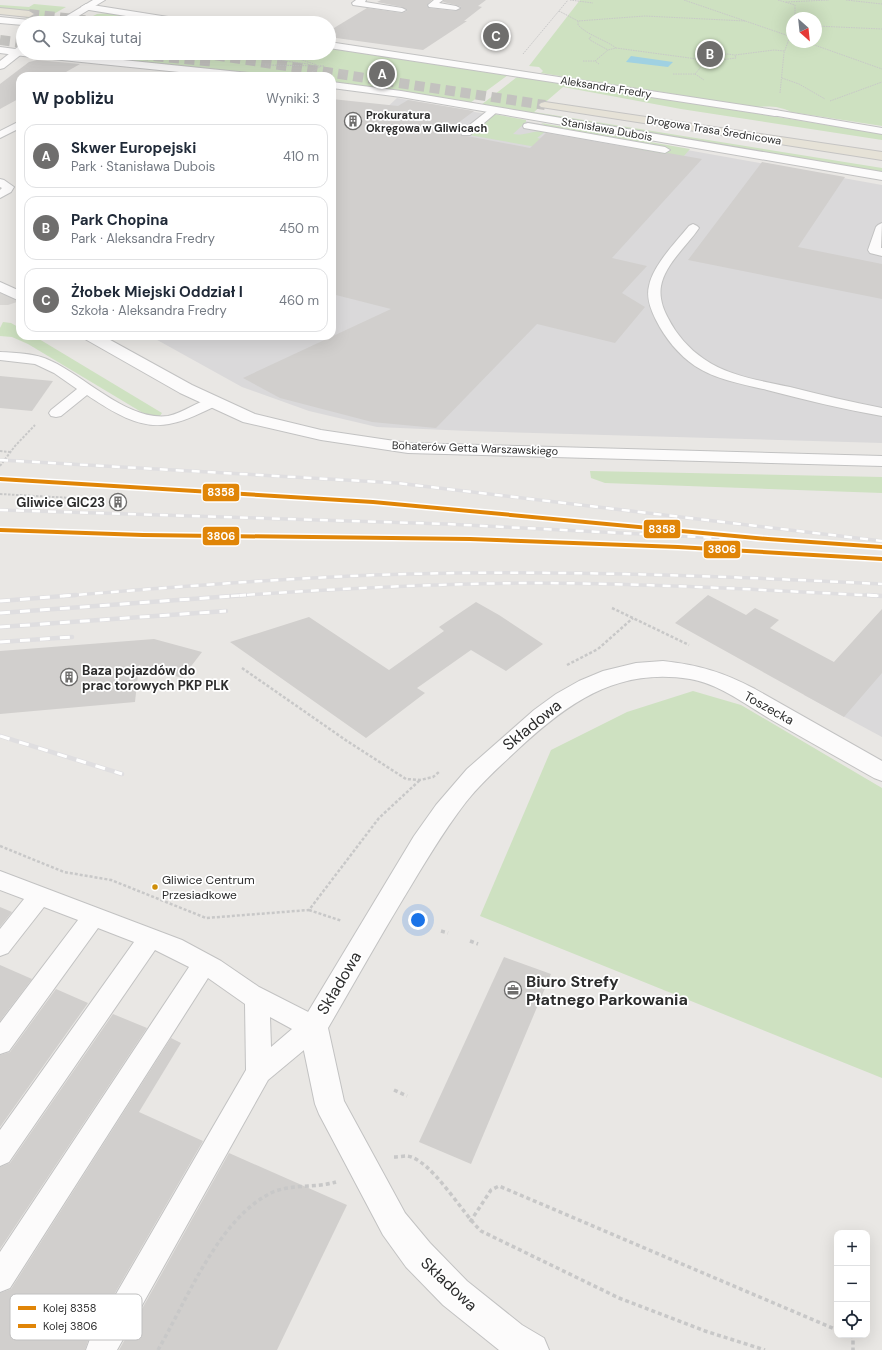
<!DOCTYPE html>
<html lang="pl">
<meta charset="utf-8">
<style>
body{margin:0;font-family:"DM Sans",sans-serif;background:#f2f2f3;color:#1f2937}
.controls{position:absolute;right:12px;bottom:12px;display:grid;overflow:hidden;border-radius:8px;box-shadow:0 4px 16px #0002}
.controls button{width:36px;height:36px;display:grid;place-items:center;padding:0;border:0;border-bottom:1px solid #e0e1e3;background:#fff;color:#1f2937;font:20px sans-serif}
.compass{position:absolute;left:786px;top:12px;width:36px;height:36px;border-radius:50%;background:#fff;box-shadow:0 4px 16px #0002;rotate:153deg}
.you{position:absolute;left:418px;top:920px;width:14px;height:14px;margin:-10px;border:3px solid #fff;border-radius:50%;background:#1a73e8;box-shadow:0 0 0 6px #1a73e833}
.badge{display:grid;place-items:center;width:26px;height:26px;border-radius:50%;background:#6f6e6d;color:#fff;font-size:13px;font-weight:700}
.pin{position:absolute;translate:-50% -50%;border:2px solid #fff;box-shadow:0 1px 4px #0006}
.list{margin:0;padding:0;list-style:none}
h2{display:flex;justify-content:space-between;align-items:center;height:52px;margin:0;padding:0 16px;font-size:17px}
h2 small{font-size:13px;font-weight:400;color:#747a83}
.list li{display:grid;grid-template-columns:26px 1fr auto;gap:12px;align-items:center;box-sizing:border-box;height:64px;margin:0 8px 8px;padding:0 8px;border:1px solid #e0e1e3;border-radius:12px}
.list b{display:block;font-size:15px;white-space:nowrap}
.list p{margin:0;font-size:13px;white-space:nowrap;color:#747a83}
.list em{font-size:13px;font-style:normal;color:#747a83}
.icon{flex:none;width:22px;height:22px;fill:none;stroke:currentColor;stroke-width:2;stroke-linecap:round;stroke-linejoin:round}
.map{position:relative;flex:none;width:882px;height:1350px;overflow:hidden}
.search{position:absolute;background:#fff;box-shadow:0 4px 16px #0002;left:16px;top:16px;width:320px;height:44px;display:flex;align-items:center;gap:10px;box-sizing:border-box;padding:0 14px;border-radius:22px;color:#747a83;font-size:15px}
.panel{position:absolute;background:#fff;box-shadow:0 4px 16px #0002;left:16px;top:72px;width:320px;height:268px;border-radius:12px}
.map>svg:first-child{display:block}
.industrial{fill:#dad9da}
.green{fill:#cee1c1;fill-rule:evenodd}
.plaza{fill:#d9d7d4}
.water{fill:#a0d1e2}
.building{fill:#d1cfcd}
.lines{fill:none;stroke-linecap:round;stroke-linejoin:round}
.primary-tunnel{stroke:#c3c2bf;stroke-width:10;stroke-dasharray:10 5.5;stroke-linecap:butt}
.lane-casing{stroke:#c2c2c2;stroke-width:2}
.street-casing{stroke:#c2c2c2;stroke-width:2}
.secondary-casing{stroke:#c2c2c2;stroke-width:2}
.primary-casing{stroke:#c5c4c3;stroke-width:2}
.path-far3{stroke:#c8c8c8;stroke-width:1;stroke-dasharray:1.5 1;stroke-linecap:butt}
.path-far2{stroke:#c8c8c8;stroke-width:2;stroke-dasharray:2.5 1.5;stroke-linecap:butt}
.path-far1{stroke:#c8c8c8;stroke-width:2.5;stroke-dasharray:3 2;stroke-linecap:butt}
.path{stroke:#c8c8c8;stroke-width:3.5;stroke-dasharray:4 3;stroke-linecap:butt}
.lane{fill:#fcfbfb;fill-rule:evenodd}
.street{fill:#fcfbfb;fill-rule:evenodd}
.secondary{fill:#fcfbfb;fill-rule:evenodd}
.primary{fill:#e6e2d7;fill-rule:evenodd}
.rail-far1-casing{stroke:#dfdee0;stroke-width:3.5}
.rail-casing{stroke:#dfdee0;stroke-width:4.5}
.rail-far1{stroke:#fff;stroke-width:2.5;stroke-dasharray:8;stroke-linecap:butt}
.rail{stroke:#fff;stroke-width:3;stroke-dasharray:10;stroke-linecap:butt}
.rail-1-casing{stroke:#fff;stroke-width:3}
.rail-2-casing{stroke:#fff;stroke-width:3}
.rail-1{fill:#e08507;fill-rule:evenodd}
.rail-2{fill:#e08507;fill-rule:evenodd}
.bus-dot{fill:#cf8e09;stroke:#fff;stroke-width:1.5}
.labels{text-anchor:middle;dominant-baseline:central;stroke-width:3.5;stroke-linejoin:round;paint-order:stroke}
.far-street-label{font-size:11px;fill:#2d2d2d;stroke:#fff}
.far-poi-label{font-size:11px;font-weight:bold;fill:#2d2d2d;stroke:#fff;text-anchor:start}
.bus-label{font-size:12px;fill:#2d2d2d;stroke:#fff;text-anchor:start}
.poi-label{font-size:13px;font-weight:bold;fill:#2d2d2d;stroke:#fff;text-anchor:end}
.street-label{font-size:13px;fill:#2d2d2d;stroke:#fff}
.near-street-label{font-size:16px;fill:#2d2d2d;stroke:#fff}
.near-poi-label{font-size:16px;font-weight:bold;fill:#2d2d2d;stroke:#fff;text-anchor:start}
.key{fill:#fff;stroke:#c0c0c0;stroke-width:1}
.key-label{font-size:11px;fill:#2d2d2d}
.line-badge{stroke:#fff;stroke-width:1.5}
.badge-label{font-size:11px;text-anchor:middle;font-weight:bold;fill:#fff}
</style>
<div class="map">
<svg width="882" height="1350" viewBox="0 0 882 1350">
<rect width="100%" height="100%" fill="#e9e7e4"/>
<!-- industrial -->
<g class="industrial">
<path d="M 397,98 L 882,185 L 882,443 L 469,431 L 377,427 L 309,411 L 242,387 L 150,336 L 332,336 L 332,159 Z"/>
<path d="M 882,613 L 882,737 L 804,695 L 877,615 Z"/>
</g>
<!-- green -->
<g class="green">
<path d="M 580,0 L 882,0 L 882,126 L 791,112 C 780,106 769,106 756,107 L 541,73 L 543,71 L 539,67 L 529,66 ZM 792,18 L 816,18 L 816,42 L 792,42 Z"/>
<path d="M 34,4 L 66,7 L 43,20 L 25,18 L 37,11 L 33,12 L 0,9 L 0,5 L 29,7 Z"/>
<path d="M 111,13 L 176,23 L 79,23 L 97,14 Z"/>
<path d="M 329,46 L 507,73 L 508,75 L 470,103 L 332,83 L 332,76 L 273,76 L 62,53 L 329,53 Z"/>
<path d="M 517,77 L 530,79 L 533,77 L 882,134 L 882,140 L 681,109 L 563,87 L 534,112 L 882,168 L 882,173 L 481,105 Z"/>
<path d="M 493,114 L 526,120 L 526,122 L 513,134 C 524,136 534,130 546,131 L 537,138 L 627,155 L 634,147 L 663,152 L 667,148 L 546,126 L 541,123 L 690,149 L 671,171 L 469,135 Z"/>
<path d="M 3,322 L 11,323 L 20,328 L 20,336 L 34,336 L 162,413 L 157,420 L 141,417 L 143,413 L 28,344 L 12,337 L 0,336 L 0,328 Z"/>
<path d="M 590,471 L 882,477 L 882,493 L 605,483 L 591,478 Z"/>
<path d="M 693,691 L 741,705 L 882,788 L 882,1078 L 480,916 L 551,750 L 627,712 Z"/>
</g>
<!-- plaza -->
<path class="plaza" d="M 0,286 L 20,297 L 20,301 L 8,305 L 0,305 Z"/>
<!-- water -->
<path class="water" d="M 631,56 L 673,62 L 668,67 L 626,62 Z"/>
<!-- building -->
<g class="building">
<path d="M 381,0 L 432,0 L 427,5 L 429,8 L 456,11 L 461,7 L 456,5 L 443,2 L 444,0 L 486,0 L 478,6 L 482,7 L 464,21 L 467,21 L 423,50 L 329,37 L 329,31 L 367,8 L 402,13 L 407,11 L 402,7 L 377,2 Z"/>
<path d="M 37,60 L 80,64 L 59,76 L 20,76 L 20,98 L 0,109 L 0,84 L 29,62 Z"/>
<path d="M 332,99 L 398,106 L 408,100 L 474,111 L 446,132 L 530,148 L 546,133 L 665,154 L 668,153 L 702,159 L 612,258 L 647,266 L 622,293 L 645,307 L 615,343 L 537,324 L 436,428 L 372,422 L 280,398 L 243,378 L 391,309 L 332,294 Z"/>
<path d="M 762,162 L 845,177 L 798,247 L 882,264 L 882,299 L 688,260 Z"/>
<path d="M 0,376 L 53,381 L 32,411 L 0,408 Z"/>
<path d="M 708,595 L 746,615 L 755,608 L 779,620 L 770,628 L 834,662 L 882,609 L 882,673 L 844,717 L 675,623 Z"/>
<path d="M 476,602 L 499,615 L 543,644 L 506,671 L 471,650 L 417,688 L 425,693 L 366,738 L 230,642 L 309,617 L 389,670 L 444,631 L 439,627 Z"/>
<path d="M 154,639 L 202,652 L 182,678 L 139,665 L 135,702 L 0,714 L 0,651 Z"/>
<path d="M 0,907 L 12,912 L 0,927 Z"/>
<path d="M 504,957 L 551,974 L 471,1164 L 419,1142 Z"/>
<path d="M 0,965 L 32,979 L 0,1021 Z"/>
<path d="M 56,989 L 88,1003 L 0,1127 L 0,1055 L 10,1052 Z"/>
<path d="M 113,1014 L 147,1028 L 0,1249 L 0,1167 L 10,1163 Z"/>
<path d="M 171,1038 L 181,1043 L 139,1112 L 203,1141 L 89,1338 L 85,1350 L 0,1350 L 0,1293 L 11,1289 Z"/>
<path d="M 229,1153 L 347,1205 L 277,1350 L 119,1350 Z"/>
</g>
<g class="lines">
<!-- primary-tunnel -->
<g class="primary-tunnel">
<path d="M 29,14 L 110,23"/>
<path d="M 0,40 L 23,43"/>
<path d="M 123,53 L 215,62"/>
<path d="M 200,53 L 545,105"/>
</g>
<!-- lane casing -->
<g class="lane-casing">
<g id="lane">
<path d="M 356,0 L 366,0 L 365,2 L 402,8 L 406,10 L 402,12 L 353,5 L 352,3 Z"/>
<path d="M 434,0 L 443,0 L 439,3 L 456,6 L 460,8 L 456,10 L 429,7 L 428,5 Z"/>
<path d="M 0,17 L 29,20 L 33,23 L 23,23 L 23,25 L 0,23 Z"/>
<path d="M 494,107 L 497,108 L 499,110 L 497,112 L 470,135 L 462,135 L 461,133 L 462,131 L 491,108 Z"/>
<path d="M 775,110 L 882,128 L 882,134 L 772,115 L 770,113 Z"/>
<path d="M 20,121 L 20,128 L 0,138 L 0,131 Z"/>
<path d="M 528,123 L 665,147 L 670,150 L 665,153 L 524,128 L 523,126 L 524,124 Z"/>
<path d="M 0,179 L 4,180 L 14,187 L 11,192 L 0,198 L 0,190 L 2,188 L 0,187 Z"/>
<path d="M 882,223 L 881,248 L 882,248 L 882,256 L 870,253 L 868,250 L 876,227 L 878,225 Z"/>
<path d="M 693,224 L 697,226 L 699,228 C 687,246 665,264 661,286 C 659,297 663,309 668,318 C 676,334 689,349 704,359 C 728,376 762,381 790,387 C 821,395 851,402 882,408 L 882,416 C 843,409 805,400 767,390 C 743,384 716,380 695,366 C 679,355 665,338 656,320 C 651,310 646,298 649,286 C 653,265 676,242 689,226 Z"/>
<path d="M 0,352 C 17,353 35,353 51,361 C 86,377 127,421 168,416 C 184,413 197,401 213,398 L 218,399 L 220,402 L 218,405 C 202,412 187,421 169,424 C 140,430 111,411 87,395 L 61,416 L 56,417 L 51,416 L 49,413 L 51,410 L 77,389 L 54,373 L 35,364 L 0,360 Z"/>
<path d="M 0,871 L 182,940 L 221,961 L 259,987 L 322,1019 L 325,1027 L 322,1035 L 268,1080 L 117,1350 L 86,1350 L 90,1339 L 246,1070 L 245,1004 L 208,978 L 10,1288 L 0,1292 L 0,1252 L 189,967 L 155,950 L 9,1162 L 0,1166 L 0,1130 L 134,942 L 98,928 L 9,1051 L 0,1054 L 0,1023 L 78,920 L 44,907 L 8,953 L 0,956 L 0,929 L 24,899 L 0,890 ZM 270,1017 L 292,1029 L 271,1047 Z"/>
</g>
</g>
<!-- street casing -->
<g class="street-casing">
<g id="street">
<path d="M 86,4 L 187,20 L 192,23 L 169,23 L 83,9 L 81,7 Z"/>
<path d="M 329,42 L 775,110 L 779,111 L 781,113 L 779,115 L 775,116 L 329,48 Z"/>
<path d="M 0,47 L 23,50 L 23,53 L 55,53 L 249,73 L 254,76 L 218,76 L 23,56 L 0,53 Z"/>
<path d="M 332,82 L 401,91 L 882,172 L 882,180 L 401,97 L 332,88 Z"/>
<path d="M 663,661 C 699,665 723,672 755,689 L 882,761 L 882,781 L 874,778 C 839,758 804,739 770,719 C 745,704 719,684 690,679 C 616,667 566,704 515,752 C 498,768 480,784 466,802 C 442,833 423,866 403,899 C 377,942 353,985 328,1028 L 344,1101 L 405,1213 L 430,1243 L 467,1281 L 522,1325 L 544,1338 L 549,1350 L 499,1350 L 443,1305 L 406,1267 L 383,1235 L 319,1114 L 315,1104 L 299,1027 L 414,836 L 436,805 L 467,769 L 534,710 L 556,694 L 579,681 L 603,671 L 636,663 Z"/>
</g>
</g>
<!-- secondary casing -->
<g class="secondary-casing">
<g id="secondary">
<path d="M 93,0 L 105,0 L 67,23 L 55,23 Z"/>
<path d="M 23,45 L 23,53 L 4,68 L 0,69 L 0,61 L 19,46 Z"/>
<path d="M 0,282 L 20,291 L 20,301 L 0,292 Z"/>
<path d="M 83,336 L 103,336 L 192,385 L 255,414 L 321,430 L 408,443 L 882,456 L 882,466 L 408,453 L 321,440 L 243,422 L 180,393 L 85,339 Z"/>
</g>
</g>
<!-- primary casing -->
<g class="primary-casing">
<g id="primary">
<path d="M 0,8 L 29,11 L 34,14 L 29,17 L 0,14 Z"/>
<path d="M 545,102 L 882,152 L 882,160 L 541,107 L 539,105 L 541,103 Z"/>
</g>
</g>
<!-- path-far3 -->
<g class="path-far3">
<path d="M 570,0 L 593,3"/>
<path d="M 684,0 L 792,37"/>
<path d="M 778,0 L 795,5 L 795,18"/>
<path d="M 846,0 L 882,4"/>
<path d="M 786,2 L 829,0"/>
<path d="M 559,11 L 578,21 L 645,16 L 745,21"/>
<path d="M 578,21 L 578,25 C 589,36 604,39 616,48"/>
<path d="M 816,26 L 882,29"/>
<path d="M 591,37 L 589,38 L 590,40 L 608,50"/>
<path d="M 806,42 L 882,69"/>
<path d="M 281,53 L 317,65"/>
<path d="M 523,54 L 568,0"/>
<path d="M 262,58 L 308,64"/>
<path d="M 583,61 L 595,61"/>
<path d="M 705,62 L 736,58 L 735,55 L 774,50 L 784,51"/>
<path d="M 599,64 L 595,61 L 608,50 L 616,48 L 697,59 L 727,54 L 735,55"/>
<path d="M 265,65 L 324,66"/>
<path d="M 270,74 L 288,76"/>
<path d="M 673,74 L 695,74 L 705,62 L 697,59"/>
<path d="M 695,74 L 704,80"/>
<path d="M 306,76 L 321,66"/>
<path d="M 782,78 L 799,84 L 825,99"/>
<path d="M 780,93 L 784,53 L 792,30"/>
<path d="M 830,101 L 882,82"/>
</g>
<!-- path-far2 -->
<g class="path-far2">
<path d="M 0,451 L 10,452"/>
<path d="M 0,466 L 15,446 L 35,425"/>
<path d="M 0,494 L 90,499"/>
</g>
<!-- path-far1 -->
<g class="path-far1">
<path d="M 612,608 L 689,645"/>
<path d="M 567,665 L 598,649 L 633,618"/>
<path d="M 242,668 L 347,741 L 406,779 L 420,780 L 433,777 L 439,772"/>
<path d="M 0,846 L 64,872 L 111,880 L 206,918 L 309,910 L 379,818 L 420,780"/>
<path d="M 309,910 L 342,921"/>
</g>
<!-- path -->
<g class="path">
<path d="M 441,931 L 448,933"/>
<path d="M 470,941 L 478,944"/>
<path d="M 394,1090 L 407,1096"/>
<path d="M 394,1157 C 398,1157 403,1156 407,1156 C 431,1159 462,1213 481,1231 L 619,1298 L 705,1331 L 765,1350"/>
<path d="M 470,1222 L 491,1190 L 499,1186 L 837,1330"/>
<path d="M 850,1335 L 853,1337 L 853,1350"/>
<path d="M 158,1350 C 187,1300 219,1217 273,1192 C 293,1184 316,1188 336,1182"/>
</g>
<!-- lane -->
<use href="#lane" class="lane"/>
<!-- street -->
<use href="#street" class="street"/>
<!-- secondary -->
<use href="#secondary" class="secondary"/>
<!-- primary -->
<use href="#primary" class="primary"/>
<!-- rail-far1 casing -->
<g class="rail-far1-casing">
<g id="rail-far1">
<path d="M 0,460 L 397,483 L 882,541"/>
<path d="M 0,510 L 446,524 L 854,545"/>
<path d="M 63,596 C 178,587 293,577 409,574 C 567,570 724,576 882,584"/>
<path d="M 231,596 C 329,589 427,584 526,583 C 644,583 763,590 882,596"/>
</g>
</g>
<!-- rail casing -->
<g class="rail-casing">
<g id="rail">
<path d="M 867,595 L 882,596"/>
<path d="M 0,601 L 76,595"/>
<path d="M 0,613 L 246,595"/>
<path d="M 0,627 L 226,611"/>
<path d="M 0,642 L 72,637"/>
<path d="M 0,736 L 122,774"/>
</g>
</g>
<!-- rail-far1 -->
<use href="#rail-far1" class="rail-far1"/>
<!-- rail -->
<use href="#rail" class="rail"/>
<!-- rail-1 casing -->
<g class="rail-1-casing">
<path id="rail-1" d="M 0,477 L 373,500 L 768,537 L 882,545 L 882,549 L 768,541 L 373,504 L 0,481 Z"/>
</g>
<!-- rail-2 casing -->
<g class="rail-2-casing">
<path id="rail-2" d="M 0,528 L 143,533 L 470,537 L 678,545 L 882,557 L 882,561 L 678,549 L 470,541 L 143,537 L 0,532 Z"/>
</g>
<!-- rail-1 -->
<use href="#rail-1" class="rail-1"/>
<!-- rail-2 -->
<use href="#rail-2" class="rail-2"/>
</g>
<!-- icons -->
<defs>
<g id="building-ring" transform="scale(0.9)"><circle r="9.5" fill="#fff" stroke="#6f6e6d" stroke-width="1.5"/><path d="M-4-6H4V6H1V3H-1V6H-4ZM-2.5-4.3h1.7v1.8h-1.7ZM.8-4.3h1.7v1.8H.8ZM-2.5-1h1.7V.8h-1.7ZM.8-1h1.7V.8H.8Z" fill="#6f6e6d"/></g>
<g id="office-ring" transform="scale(0.9)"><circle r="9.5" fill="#fff" stroke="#6f6e6d" stroke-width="1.5"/><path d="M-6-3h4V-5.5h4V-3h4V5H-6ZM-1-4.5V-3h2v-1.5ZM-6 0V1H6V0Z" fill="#6f6e6d"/></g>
</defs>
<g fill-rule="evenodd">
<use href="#building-ring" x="353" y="121"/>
<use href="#building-ring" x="118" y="502"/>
<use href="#building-ring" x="69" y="677"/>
<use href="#office-ring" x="513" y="990"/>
</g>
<!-- markers -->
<circle class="bus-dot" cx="155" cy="887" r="3.5"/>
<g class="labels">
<!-- far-street labels -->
<g class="far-street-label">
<text transform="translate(606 87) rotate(9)">Aleksandra Fredry</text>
<text transform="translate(607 129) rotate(10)">Stanisława Dubois</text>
<text transform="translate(714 130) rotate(9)">Drogowa Trasa Średnicowa</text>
<text transform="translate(475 448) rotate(2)">Bohaterów Getta Warszawskiego</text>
</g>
<!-- far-poi labels -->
<g class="far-poi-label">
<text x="366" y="115">Prokuratura<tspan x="366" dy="13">Okręgowa w Gliwicach</tspan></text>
</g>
<!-- bus labels -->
<g class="bus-label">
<text x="162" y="880">Gliwice Centrum<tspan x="162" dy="15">Przesiadkowe</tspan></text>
</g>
<!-- poi labels -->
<g class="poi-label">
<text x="105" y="502">Gliwice GlC23</text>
<text x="82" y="670" text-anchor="start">Baza pojazdów do<tspan x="82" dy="15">prac torowych PKP PLK</tspan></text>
</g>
<!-- street labels -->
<g class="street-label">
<text transform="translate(769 708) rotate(29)">Toszecka</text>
</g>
<!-- near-street labels -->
<g class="near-street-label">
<text transform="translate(532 725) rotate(-39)">Składowa</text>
<text transform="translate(339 983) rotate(-59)">Składowa</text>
<text transform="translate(449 1284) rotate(43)">Składowa</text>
</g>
<!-- near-poi labels -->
<g class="near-poi-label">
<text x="526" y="981">Biuro Strefy<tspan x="526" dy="18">Płatnego Parkowania</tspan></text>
</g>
</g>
<!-- legend -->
<rect x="10" y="1294" width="132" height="46" rx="6" class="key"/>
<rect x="18" y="1306" width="18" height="4" fill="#e08507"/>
<rect x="18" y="1324" width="18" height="4" fill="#e08507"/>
<g class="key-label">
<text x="43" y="1312">Kolej 8358</text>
<text x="43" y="1330">Kolej 3806</text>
</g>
<g class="line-badge">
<rect x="202" y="483" width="38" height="19" rx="4" fill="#e08507"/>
<rect x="643" y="519" width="38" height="20" rx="4" fill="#e08507"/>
<rect x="202" y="526" width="38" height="20" rx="4" fill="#e08507"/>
<rect x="703" y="540" width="38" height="19" rx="4" fill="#e08507"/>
</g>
<g class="badge-label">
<text x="221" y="496">8358</text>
<text x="662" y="533">8358</text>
<text x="221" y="540">3806</text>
<text x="722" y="553">3806</text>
</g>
</svg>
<div class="controls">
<button>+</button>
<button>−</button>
<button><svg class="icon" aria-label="locate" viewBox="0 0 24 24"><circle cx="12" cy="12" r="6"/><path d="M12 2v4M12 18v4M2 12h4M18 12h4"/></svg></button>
</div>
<svg class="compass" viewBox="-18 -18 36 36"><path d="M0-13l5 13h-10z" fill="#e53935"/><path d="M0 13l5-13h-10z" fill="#747a83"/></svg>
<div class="you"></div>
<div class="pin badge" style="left:382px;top:74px">A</div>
<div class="pin badge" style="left:710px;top:54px">B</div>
<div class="pin badge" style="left:496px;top:36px">C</div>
<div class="search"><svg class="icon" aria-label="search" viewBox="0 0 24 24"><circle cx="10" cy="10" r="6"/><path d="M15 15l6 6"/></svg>Szukaj tutaj</div>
<section class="panel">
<h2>W pobliżu<small>Wyniki: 3</small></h2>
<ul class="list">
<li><span class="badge">A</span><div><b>Skwer Europejski</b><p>Park · Stanisława Dubois</p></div><em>410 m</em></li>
<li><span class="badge">B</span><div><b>Park Chopina</b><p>Park · Aleksandra Fredry</p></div><em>450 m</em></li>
<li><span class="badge">C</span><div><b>Żłobek Miejski Oddział I</b><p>Szkoła · Aleksandra Fredry</p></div><em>460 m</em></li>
</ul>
</section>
</div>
